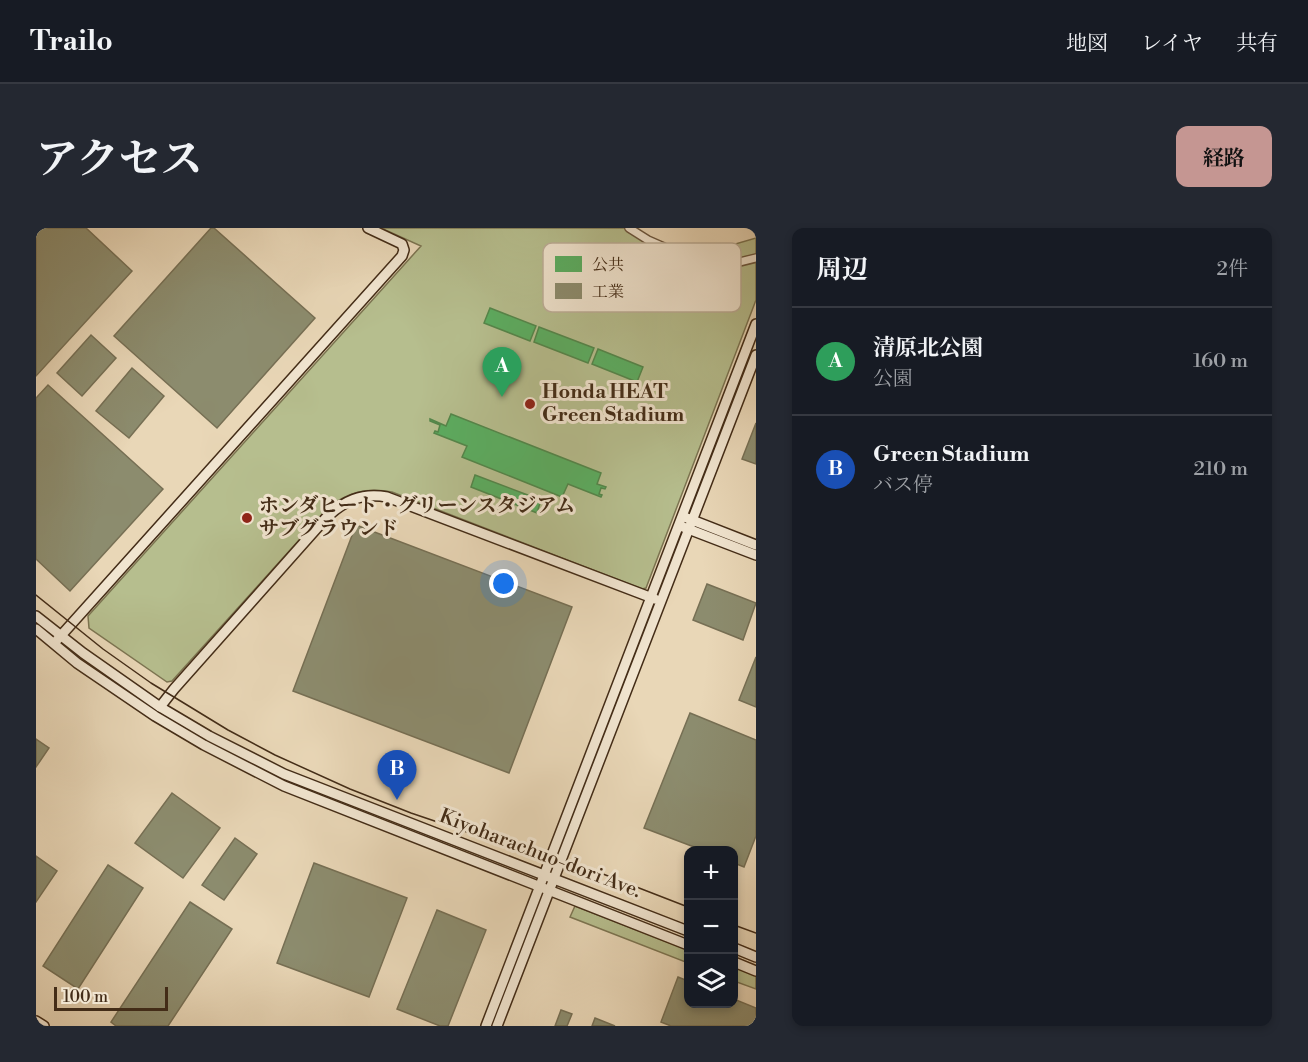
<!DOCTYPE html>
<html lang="ja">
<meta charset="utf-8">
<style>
body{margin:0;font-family:"Libre Bodoni","Noto Serif JP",serif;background:#242831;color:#f1f3f6}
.controls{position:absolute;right:18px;bottom:18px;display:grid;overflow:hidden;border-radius:12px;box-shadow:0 3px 9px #0003}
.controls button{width:54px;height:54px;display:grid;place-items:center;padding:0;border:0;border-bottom:2px solid #363941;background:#171b24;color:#f1f3f6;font:30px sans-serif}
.scale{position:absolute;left:18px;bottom:15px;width:114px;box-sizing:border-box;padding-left:6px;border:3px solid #432c17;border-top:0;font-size:16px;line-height:21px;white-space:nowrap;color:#432c17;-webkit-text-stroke:4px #f1e5d0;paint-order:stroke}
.you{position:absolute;left:468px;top:356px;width:21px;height:21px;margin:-15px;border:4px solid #fff;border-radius:50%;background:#1a73e8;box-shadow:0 0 0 9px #1a73e833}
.badge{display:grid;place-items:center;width:39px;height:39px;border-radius:50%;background:#c59692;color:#fff;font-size:20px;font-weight:700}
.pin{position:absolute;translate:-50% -50px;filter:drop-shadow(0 2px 3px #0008)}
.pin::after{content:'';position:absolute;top:32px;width:21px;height:18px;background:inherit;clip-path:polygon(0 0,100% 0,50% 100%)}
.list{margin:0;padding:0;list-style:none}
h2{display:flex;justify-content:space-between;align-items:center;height:78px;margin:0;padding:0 24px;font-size:26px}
h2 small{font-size:20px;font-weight:400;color:#9ea1a6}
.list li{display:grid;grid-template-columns:39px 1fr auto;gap:18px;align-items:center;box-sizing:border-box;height:108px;padding:0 24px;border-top:2px solid #363941}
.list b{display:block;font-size:22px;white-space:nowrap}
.list p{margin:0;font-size:20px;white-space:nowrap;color:#9ea1a6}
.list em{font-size:20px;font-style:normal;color:#9ea1a6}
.icon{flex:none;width:33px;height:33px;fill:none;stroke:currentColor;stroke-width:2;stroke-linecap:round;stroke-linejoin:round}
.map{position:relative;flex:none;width:720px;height:798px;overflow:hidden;border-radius:12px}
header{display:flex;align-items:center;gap:36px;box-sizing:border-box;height:84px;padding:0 30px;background:#171b24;border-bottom:2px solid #363941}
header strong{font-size:28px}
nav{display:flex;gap:33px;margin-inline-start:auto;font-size:21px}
.intro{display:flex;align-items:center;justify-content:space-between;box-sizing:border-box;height:144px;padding:0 36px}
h1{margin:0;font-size:42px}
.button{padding:15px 27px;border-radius:12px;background:#c59692;color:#111;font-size:21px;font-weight:700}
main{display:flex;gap:36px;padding:0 36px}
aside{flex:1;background:#171b24;border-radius:12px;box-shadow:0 3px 9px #0003}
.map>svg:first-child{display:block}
.green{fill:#b6be8e;stroke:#7c7552;stroke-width:1.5}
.public{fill:#5aae61;stroke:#53874b;stroke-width:1.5}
.industry{fill:#8c8c6e;stroke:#766f54;stroke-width:1.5}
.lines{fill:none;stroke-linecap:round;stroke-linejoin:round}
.street-casing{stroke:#6c573f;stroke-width:10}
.secondary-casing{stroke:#432c17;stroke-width:12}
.street{stroke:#f1e5d0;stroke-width:7}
.secondary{stroke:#f1e5d0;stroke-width:9}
.tram{stroke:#432c17;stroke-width:1.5}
.poi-dot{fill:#8f2418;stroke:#f1e5d0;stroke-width:2}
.labels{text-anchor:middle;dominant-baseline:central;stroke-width:6;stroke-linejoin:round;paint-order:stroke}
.poi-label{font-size:20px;font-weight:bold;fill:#432c17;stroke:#f1e5d0;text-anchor:start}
.street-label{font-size:20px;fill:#432c17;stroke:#f1e5d0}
.key{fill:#f1e5d0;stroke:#bdae98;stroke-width:1.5}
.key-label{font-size:16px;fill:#432c17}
</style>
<header>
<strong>Trailo</strong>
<nav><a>地図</a><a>レイヤ</a><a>共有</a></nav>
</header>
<div class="intro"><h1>アクセス</h1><a class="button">経路</a></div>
<main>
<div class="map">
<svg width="720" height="798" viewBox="0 0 720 798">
<rect width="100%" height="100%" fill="#e9d7b7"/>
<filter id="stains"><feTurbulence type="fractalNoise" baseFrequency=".00333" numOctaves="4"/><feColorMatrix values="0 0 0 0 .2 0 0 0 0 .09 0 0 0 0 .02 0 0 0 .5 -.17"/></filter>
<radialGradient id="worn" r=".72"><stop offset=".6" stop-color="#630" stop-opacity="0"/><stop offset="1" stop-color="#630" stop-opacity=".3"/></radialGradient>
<!-- green -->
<g class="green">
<path d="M 345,0 L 591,0 L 626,20 L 696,17 L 720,10 L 720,72 L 610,360 L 606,361 L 356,264 C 331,259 311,264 291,281 L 136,453 L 131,454 L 53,400 L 52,388 L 385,18 Z"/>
<path d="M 539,678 L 652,722 L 652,735 L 534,689 Z"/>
<path d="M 698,739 L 720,748 L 720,761 L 698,753 Z"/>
</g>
<!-- public -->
<g class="public">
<path d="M 454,80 L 500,98 L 494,113 L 448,95 Z"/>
<path d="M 503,99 L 558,120 L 552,135 L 498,114 Z"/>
<path d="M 562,121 L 607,139 L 601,154 L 556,136 Z"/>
<path d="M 415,186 L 565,245 L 561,256 L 570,259 L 569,261 L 565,260 L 563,266 L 566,267 L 565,269 L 532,256 L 526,269 L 426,229 L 431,218 L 398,205 L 399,203 L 402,204 L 404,197 L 394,193 L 394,191 L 410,198 Z"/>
<path d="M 439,247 L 505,272 L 501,285 L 435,259 Z"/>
</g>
<!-- industry -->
<g class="industry">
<path d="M 0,0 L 50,0 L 96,43 L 0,148 Z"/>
<path d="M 175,0 L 178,0 L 279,90 L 181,200 L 78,108 Z"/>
<path d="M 55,107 L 80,130 L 46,168 L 21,145 Z"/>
<path d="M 96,140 L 128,168 L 93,210 L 60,183 Z"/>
<path d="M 12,157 L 127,261 L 34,363 L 0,331 L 0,170 Z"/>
<path d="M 720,195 L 720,236 L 706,231 Z"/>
<path d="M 320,297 L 536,379 L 473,545 L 257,463 Z"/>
<path d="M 671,356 L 720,375 L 707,412 L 657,392 Z"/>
<path d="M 720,429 L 720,479 L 703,472 Z"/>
<path d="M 654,485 L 720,512 L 720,608 L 708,639 L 698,635 L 698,622 L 666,622 L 608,600 Z"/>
<path d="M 0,511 L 13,520 L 0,539 Z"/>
<path d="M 136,565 L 184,600 L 147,650 L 99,615 Z"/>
<path d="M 199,610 L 221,626 L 188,672 L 166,657 Z"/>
<path d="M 0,628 L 21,643 L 0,674 Z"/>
<path d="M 278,635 L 371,670 L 333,769 L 241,735 Z"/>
<path d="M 72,637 L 107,660 L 42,761 L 7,738 Z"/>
<path d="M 154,674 L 196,701 L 132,798 L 80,798 L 75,794 Z"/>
<path d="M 401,682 L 450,702 L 412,798 L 404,798 L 361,781 Z"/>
<path d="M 642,749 L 652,753 L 652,776 L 698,776 L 698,771 L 720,780 L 720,798 L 635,798 L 625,794 Z"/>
<path d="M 525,782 L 536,786 L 531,798 L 519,798 Z"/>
<path d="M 559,790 L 579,798 L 556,798 Z"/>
</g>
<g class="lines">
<!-- street casing -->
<g class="street-casing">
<path id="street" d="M 593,0 L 612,12 L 628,19 L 636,43 L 647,48 L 720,30"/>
</g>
<!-- secondary casing -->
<g class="secondary-casing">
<g id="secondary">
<path d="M 651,290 L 720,317"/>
<path d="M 647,299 L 720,327"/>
<path d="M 0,388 L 47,425 L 124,479 L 173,508 L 248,546 L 652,703"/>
<path d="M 0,401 L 41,435 L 119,488 L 168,517 L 248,558 L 652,717"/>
<path d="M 21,412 L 366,28 L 368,22 L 366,16 L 332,0"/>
<path d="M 124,479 L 138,461 L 289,291 C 307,273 326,264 351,269 L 619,371"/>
<path d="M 698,720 L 720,729"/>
<path d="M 698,734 L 720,743"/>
<path d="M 0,793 L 8,798"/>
<path d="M 450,798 L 720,96"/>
<path d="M 461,798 L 720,127"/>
</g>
</g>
<!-- street -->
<use href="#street" class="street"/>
<!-- secondary -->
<use href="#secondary" class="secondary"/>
<!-- tram -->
<g class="tram">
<path d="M 0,367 L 67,421 L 115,455 L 192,502 L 239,527 L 314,561 L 375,585 L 487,623 L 567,646 L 652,679"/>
<path d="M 698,697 L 720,705"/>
</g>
</g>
<!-- markers -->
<g class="poi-dot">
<circle cx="494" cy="176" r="6"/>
<circle cx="211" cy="290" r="6"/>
</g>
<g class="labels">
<!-- poi labels -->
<g class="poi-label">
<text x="506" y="164">Honda HEAT<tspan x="506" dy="23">Green Stadium</tspan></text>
<text x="223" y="278">ホンダヒート・グリーンスタジアム<tspan x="223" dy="23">サブグラウンド</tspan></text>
</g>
<!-- street labels -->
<g class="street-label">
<text transform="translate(504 626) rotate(21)">Kiyoharachuo-dori Ave.</text>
</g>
</g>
<!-- legend -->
<rect x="507" y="15" width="198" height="69" rx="9" class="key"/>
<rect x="519" y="28" width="27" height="16" fill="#5aae61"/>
<rect x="519" y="55" width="27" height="16" fill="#8c8c6e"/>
<g class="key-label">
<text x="556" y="42">公共</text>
<text x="556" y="69">工業</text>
</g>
<rect width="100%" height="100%" filter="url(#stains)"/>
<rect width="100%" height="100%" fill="url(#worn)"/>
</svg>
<div class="controls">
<button>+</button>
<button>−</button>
<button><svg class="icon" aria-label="layers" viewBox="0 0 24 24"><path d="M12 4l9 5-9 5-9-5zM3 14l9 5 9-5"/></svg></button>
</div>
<div class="scale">100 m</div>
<div class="you"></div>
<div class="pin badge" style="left:466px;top:169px;background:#2e9e5b">A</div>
<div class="pin badge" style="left:361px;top:572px;background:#1a4fb4">B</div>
</div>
<aside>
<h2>周辺<small>2件</small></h2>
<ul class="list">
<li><span class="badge" style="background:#2e9e5b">A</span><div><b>清原北公園</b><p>公園</p></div><em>160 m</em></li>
<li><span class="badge" style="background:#1a4fb4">B</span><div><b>Green Stadium</b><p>バス停</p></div><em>210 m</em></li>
</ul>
</aside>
</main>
